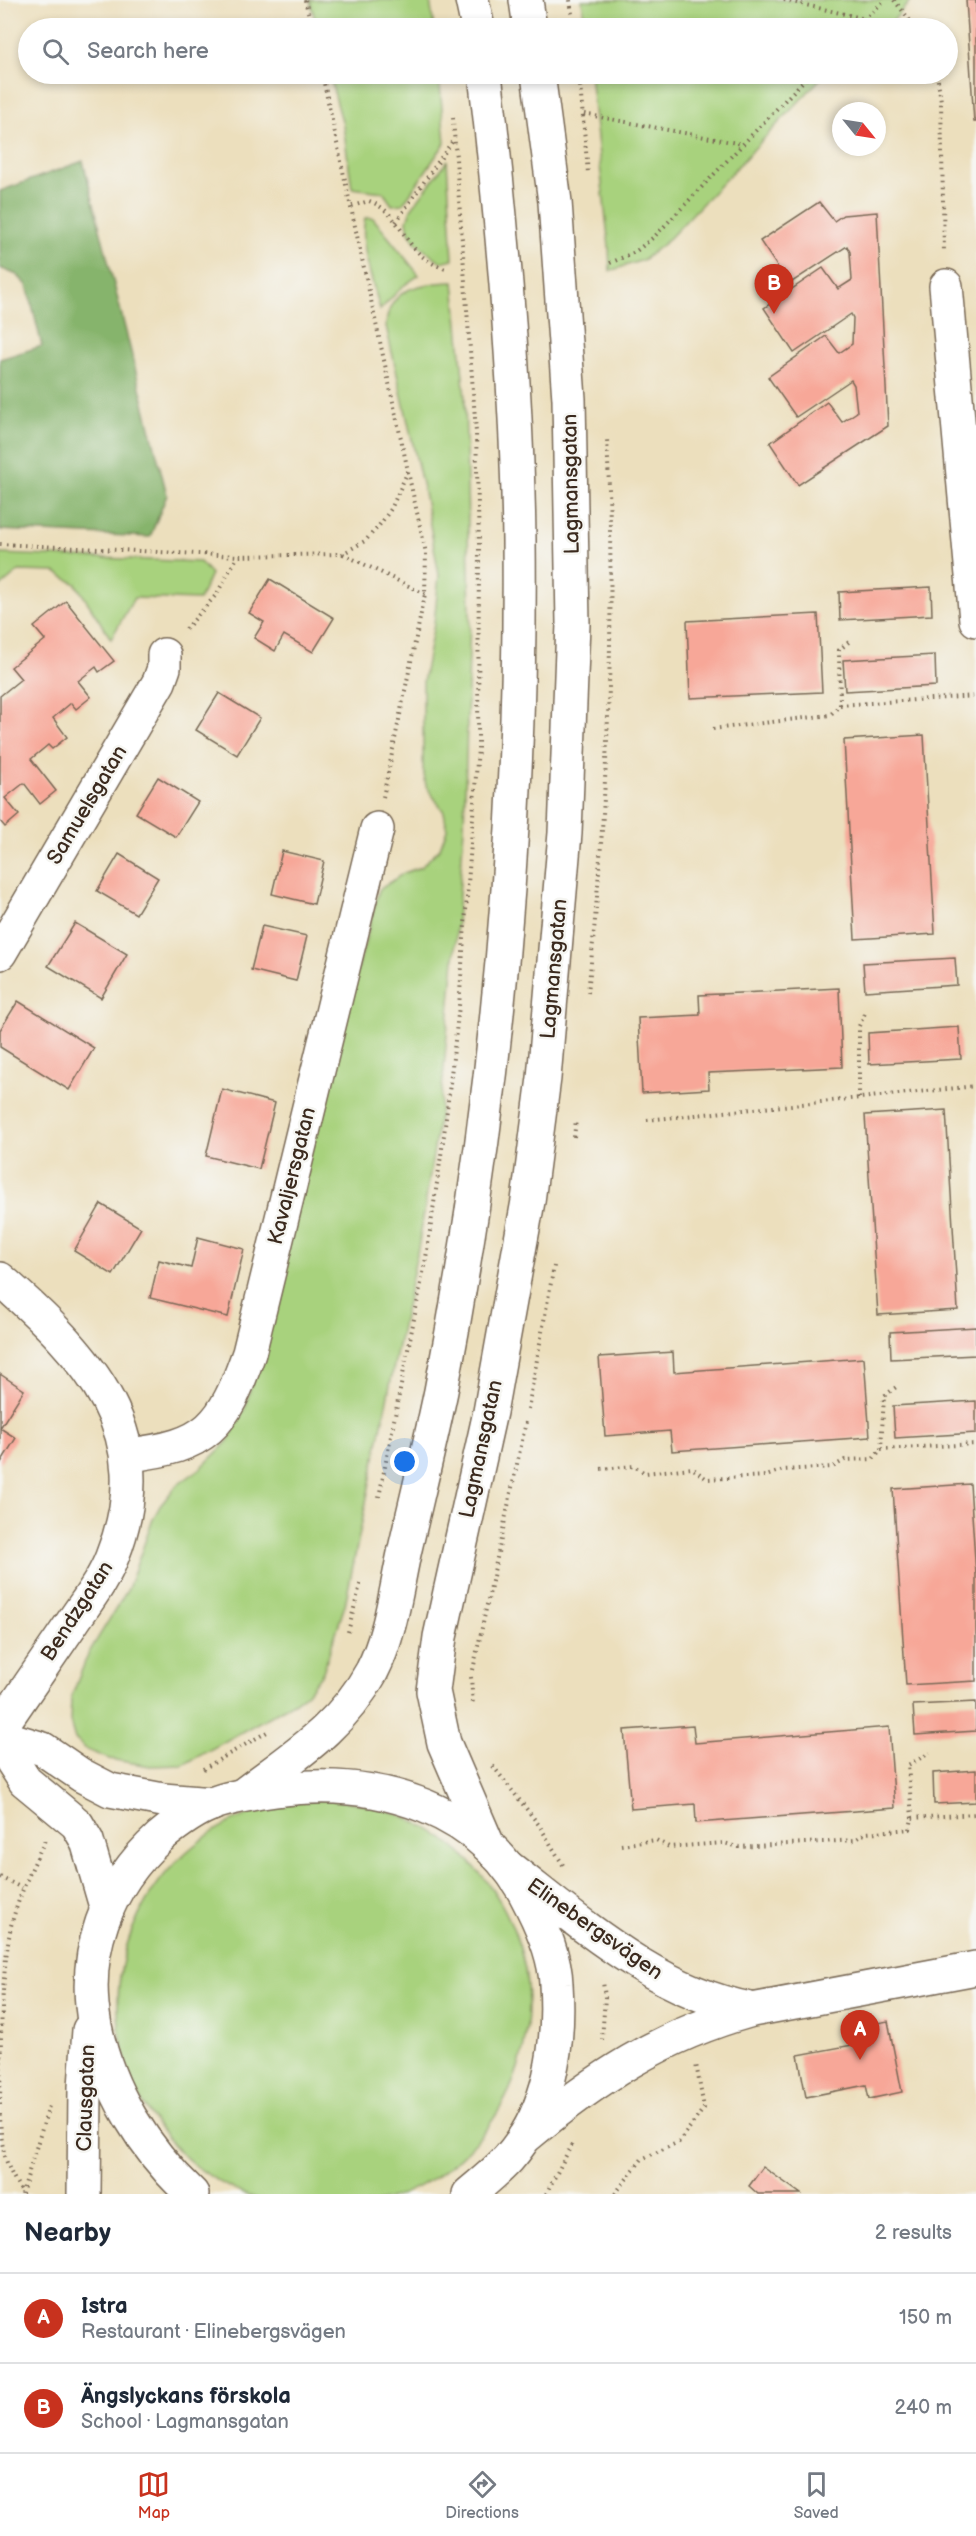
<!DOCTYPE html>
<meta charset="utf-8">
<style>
body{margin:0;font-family:"Balsamiq Sans",sans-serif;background:#f2f2f3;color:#1f2937}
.compass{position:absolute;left:832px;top:102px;width:54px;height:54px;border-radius:50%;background:#fff;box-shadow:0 3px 9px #0003;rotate:120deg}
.you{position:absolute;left:405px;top:1462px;width:21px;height:21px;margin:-15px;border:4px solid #fff;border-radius:50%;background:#1a73e8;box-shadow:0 0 0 9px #1a73e833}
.badge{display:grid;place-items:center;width:39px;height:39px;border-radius:50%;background:#c8321e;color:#fff;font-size:20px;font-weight:700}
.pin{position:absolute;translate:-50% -50px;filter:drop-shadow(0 2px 3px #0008)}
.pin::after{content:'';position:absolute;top:32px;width:21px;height:18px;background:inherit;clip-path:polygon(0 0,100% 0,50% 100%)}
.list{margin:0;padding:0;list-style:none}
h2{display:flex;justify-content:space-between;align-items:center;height:78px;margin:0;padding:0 24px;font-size:26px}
h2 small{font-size:20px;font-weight:400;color:#747a83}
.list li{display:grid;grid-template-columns:39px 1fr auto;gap:18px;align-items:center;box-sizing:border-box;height:90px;padding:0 24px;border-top:2px solid #e0e1e3}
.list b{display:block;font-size:22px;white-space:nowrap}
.list p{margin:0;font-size:20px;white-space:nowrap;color:#747a83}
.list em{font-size:20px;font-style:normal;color:#747a83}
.icon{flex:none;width:33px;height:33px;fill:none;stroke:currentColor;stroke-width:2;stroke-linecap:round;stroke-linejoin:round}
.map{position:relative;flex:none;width:976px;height:2194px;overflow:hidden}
.search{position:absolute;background:#fff;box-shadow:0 3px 9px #0003;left:18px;right:18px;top:18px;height:66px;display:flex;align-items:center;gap:15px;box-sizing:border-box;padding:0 21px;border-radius:33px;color:#747a83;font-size:22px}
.sheet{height:258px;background:#fff}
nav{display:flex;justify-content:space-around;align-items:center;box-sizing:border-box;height:84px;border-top:2px solid #e0e1e3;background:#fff;font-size:16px;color:#747a83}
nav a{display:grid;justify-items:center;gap:3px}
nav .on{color:#c8321e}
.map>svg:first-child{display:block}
.green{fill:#a8d27d;stroke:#727e4e;stroke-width:1.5}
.forest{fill:#86b46c;stroke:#606f45;stroke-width:1.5}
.building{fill:#f7a798}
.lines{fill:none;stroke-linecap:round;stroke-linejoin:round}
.minor-casing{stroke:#796956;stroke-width:36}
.major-casing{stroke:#796956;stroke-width:36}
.path{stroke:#796956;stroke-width:4;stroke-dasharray:1.5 4.5;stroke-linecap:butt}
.minor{stroke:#fff;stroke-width:33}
.major{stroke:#fff;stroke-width:33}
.labels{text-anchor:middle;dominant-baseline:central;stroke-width:5;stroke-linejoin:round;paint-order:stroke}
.street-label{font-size:21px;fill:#3b2a1e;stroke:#f6f6f2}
</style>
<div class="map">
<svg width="976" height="2194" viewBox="0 0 976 2194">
<rect width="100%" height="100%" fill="#f6f6f2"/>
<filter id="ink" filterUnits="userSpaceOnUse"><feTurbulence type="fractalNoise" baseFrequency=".0167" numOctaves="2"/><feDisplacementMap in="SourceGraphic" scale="12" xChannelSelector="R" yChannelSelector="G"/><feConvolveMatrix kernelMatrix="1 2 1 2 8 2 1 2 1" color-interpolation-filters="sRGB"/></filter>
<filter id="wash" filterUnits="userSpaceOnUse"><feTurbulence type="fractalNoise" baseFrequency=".008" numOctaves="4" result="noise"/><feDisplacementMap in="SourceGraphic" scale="24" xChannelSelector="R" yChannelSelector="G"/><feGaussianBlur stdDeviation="1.35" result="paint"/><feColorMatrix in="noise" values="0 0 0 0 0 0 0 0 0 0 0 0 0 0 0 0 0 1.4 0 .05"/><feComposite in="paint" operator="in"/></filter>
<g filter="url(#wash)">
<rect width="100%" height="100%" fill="#ecdfbd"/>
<!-- green -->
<g class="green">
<path d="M 310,0 L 430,0 L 434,28 L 317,28 Z"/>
<path d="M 582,0 L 911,0 L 887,28 L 585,28 Z"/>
<path d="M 329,74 L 439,74 L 445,143 L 403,204 L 392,205 L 383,192 L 352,188 L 343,125 Z"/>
<path d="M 590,74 L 825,74 L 666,242 L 643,260 L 610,271 L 609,247 Z"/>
<path d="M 447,161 L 453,259 L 441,262 L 415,242 L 409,232 L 407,221 L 411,209 Z"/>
<path d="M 365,218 L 373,218 L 419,275 L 402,287 L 380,310 C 373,281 359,247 365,218 Z"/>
<path d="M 454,282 L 465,398 L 470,616 L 464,828 L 455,948 L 440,1111 L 419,1243 L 345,1605 L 323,1672 L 307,1693 L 295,1702 L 183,1765 L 150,1766 L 109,1759 L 87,1750 L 75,1739 L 70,1722 L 71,1698 L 88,1654 L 128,1589 L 153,1519 L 160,1506 L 176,1486 L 201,1468 L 228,1441 L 246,1406 L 301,1181 L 379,890 L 404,873 L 421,867 L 440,848 L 447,829 L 444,812 L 426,786 L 423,769 L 423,682 L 434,624 L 439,575 L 425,497 L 386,326 C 388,287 422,283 454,282 Z"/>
<path d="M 0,554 L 200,562 L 211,574 L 199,600 L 134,598 L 111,639 L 76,584 L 55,572 L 19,571 L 0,587 Z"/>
<circle cx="323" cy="2005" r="205"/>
</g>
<!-- forest -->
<path class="forest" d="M 83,161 L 167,495 L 150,537 L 0,530 L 0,359 L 42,346 L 27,285 L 17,275 L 0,268 L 0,191 Z"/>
<g id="blocks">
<!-- building -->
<g class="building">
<path d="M 966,0 L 976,0 L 976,122 L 974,122 Z"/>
<path d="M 819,202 L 834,221 L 843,215 L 877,212 L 888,426 L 798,485 L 770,443 L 827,402 L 842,422 L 857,412 L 854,385 L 851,380 L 796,417 L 768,377 L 826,336 L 839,353 L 852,344 L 853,318 L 851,314 L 794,353 L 764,308 L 823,268 L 838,289 L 852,280 L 850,252 L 847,246 L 789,284 L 760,241 Z"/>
<path d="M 270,579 L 334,618 L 313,652 L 284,635 L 275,651 L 254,638 L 264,622 L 249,613 Z"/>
<path d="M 931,587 L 932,615 L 840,620 L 839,592 Z"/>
<path d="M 66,601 L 114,661 L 99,672 L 96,667 L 78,681 L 91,697 L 76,709 L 71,703 L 53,718 L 67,737 L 52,749 L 48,745 L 31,759 L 56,791 L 40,804 L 24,783 L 5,798 L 19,815 L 5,827 L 0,821 L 0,696 L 21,679 L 11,667 L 45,640 L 34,627 Z"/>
<path d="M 818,614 L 822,692 L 690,698 L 687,621 Z"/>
<path d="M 935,655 L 936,686 L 845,691 L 843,660 Z"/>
<path d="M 219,693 L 260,718 L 237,755 L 196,730 Z"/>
<path d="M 924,735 L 935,934 L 855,939 L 844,740 Z"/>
<path d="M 158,777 L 198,802 L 176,837 L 136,813 Z"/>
<path d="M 282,851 L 324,861 L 314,904 L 272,894 Z"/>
<path d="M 119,854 L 158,878 L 136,914 L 97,891 Z"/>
<path d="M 75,923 L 127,954 L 101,998 L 48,966 Z"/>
<path d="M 262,926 L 307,936 L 296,981 L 251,970 Z"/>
<path d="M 955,958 L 957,985 L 865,991 L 863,963 Z"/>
<path d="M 839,988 L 842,1067 L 708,1073 L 709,1089 L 642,1093 L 638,1018 L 700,1015 L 699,995 Z"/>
<path d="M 18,1001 L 94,1048 L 69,1090 L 0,1047 L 0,1030 Z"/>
<path d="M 959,1027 L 961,1059 L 869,1064 L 868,1033 Z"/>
<path d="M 222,1089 L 275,1103 L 259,1169 L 206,1156 Z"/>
<path d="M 946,1110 L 958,1310 L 878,1315 L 865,1115 Z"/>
<path d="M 101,1204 L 141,1228 L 113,1275 L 74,1251 Z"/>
<path d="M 198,1237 L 244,1249 L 228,1317 L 150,1298 L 159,1260 L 191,1268 Z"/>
<path d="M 976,1327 L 976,1355 L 891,1359 L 890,1332 Z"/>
<path d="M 673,1352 L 674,1372 L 864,1358 L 870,1437 L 672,1451 L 670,1431 L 605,1436 L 599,1357 Z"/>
<path d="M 0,1374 L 24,1390 L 0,1428 L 16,1438 L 0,1464 Z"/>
<path d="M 976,1401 L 976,1433 L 895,1438 L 893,1406 Z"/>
<path d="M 970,1484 L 976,1575 L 976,1681 L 906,1685 L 893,1489 Z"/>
<path d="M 976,1702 L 976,1731 L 915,1735 L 913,1705 Z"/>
<path d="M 693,1725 L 695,1743 L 889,1727 L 895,1808 L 696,1823 L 695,1804 L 631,1809 L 624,1730 Z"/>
<path d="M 976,1770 L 976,1802 L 934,1804 L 933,1773 Z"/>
<path d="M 888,2021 L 902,2092 L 869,2099 L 866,2085 L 806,2097 L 798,2055 L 858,2044 L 855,2027 Z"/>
<path d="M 763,2167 L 801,2194 L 758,2194 L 749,2186 Z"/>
</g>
</g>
</g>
<g filter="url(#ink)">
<use href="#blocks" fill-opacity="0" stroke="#796956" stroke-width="1.5"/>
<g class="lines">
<!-- minor casing -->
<g class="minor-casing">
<g id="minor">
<path d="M 946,286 L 976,620"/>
<path d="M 0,953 L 159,682 L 164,668 L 164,655"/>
<path d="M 0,1279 C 88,1356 162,1433 112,1557 C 103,1581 86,1602 72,1623 C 48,1658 24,1693 0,1728"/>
<path d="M 128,1455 C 208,1446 223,1427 249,1353 L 377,829"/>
<path d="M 0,1736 L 43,1749 L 81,1775 L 110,1790 L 163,1800 L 212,1804"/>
<path d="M 0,1742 L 25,1781 L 77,1824 L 87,1841 L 107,1910"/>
<path d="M 508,1867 C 582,1924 656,1991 750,2009"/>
<path d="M 524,2138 C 595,2079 661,2035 752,2010 L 976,1968"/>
</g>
</g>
<!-- major casing -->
<g class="major-casing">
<g id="major">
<path d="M 472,0 L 478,28"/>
<path d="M 526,0 L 530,28"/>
<path d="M 244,1794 C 294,1756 341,1728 372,1671 C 391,1634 396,1589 405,1549 C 417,1497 430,1444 441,1391 C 495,1112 522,825 519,540 C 517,384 503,229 485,74"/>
<path d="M 488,1845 L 444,1743 L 433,1691 L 440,1637 L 490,1412 L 528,1201 L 544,1078 L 565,833 L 573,624 L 569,399 L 555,202 L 538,74"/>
<path d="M 84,2194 L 85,2087 L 89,2030"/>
<path d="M 192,2194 C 144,2149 108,2091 95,2026 C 81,1953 106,1886 160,1837 C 176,1824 194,1810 214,1803 C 234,1796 255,1793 276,1790 C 378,1776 486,1808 532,1907 C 544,1931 555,1957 556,1984 C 560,2045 550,2112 508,2159 C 496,2172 482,2183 469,2194"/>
</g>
</g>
<!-- path -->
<g class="path">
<path d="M 305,0 L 312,28"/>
<path d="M 570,0 L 574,28"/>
<path d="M 784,0 L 866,19"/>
<path d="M 894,0 L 916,28"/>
<path d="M 855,28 L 885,0"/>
<path d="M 579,74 L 588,173"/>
<path d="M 937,74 L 941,101 L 944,252"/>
<path d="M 584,114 L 742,144"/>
<path d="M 352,206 L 369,201 C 407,215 400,256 449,270"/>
<path d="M 396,222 L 454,139"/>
<path d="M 610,263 L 635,252 L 655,236 L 810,74"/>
<path d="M 0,544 L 238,556 L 342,554 L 365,541 L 378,527 L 391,509 L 408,471 L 322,74"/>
<path d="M 343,554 L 425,594"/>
<path d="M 186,629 L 216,595 L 238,556"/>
<path d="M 840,705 L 839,650 L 850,641"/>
<path d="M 713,729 L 830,715 L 840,705 L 976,696"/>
<path d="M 383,797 L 425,594 L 426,553 L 408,472"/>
<path d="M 588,993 C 607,808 616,624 607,438"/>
<path d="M 859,1098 L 859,1026 L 865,1013"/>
<path d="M 647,1120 L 976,1086"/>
<path d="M 574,1137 L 576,1120"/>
<path d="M 528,1409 L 554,1266"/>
<path d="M 881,1449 L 884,1396 L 899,1385"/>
<path d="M 601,1469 L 634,1466 L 645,1473 L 692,1468 L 707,1479 L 766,1476 L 783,1470 L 833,1467 L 845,1460 L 873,1459 L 881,1449 L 976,1444"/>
<path d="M 379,1497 L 426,1258 L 444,1135 L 459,1006 L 478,748 L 479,544 L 476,432 L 453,118"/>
<path d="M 348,1632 L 361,1581"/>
<path d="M 473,1670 L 526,1422"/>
<path d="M 471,1677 L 473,1706"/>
<path d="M 493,1766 L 539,1825 L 563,1865"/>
<path d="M 203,1769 L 267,1732"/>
<path d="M 912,1818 L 908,1765 L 930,1753"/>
<path d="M 621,1845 L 656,1840 L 669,1847 L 724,1843 L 739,1847 L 855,1840 L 866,1833 L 910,1829 L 912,1818 L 976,1814"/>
<path d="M 0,1877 L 22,1888"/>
<path d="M 602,2040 L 605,1997 L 603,1982"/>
<path d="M 0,2105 C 1,2046 0,1983 11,1926 C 19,1895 32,1868 45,1840"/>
<path d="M 0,2114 C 1,2147 4,2164 22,2192"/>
<path d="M 22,2194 L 49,2106"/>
<path d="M 546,2194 L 572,2144"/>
<path d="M 615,2194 L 642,2159 L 679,2142 L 704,2108 L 696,2064"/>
</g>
<!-- minor -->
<use href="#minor" class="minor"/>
<!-- major -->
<use href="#major" class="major"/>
</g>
</g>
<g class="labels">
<!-- street labels -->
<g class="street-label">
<text transform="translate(571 484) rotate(-91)">Lagmansgatan</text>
<text transform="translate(87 805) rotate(-59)">Samuelsgatan</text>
<text transform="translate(554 969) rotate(-85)">Lagmansgatan</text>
<text transform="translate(292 1176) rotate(-76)">Kavaljersgatan</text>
<text transform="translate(481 1449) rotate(-78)">Lagmansgatan</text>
<text transform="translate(77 1611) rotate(-57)">Bendzgatan</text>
<text transform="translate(595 1929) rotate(35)">Elinebergsvägen</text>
<text transform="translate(86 2098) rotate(-88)">Clausgatan</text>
</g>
</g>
</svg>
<svg class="compass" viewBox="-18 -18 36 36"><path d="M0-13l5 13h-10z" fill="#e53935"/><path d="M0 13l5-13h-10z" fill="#747a83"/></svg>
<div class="you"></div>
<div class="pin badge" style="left:860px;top:2060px">A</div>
<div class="pin badge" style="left:774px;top:314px">B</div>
<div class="search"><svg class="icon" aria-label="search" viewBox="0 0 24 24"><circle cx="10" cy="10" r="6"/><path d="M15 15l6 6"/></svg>Search here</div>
</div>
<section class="sheet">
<h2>Nearby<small>2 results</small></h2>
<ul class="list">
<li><span class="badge">A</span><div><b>Istra</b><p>Restaurant · Elinebergsvägen</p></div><em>150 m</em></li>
<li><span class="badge">B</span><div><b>Ängslyckans förskola</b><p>School · Lagmansgatan</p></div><em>240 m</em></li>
</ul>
</section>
<nav>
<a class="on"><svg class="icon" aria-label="map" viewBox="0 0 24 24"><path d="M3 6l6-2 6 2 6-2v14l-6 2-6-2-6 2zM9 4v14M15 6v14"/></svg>Map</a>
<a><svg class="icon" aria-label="directions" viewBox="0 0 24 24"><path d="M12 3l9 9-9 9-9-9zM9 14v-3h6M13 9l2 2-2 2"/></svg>Directions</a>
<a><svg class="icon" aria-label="saved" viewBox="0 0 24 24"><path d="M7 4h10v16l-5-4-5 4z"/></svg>Saved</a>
</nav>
